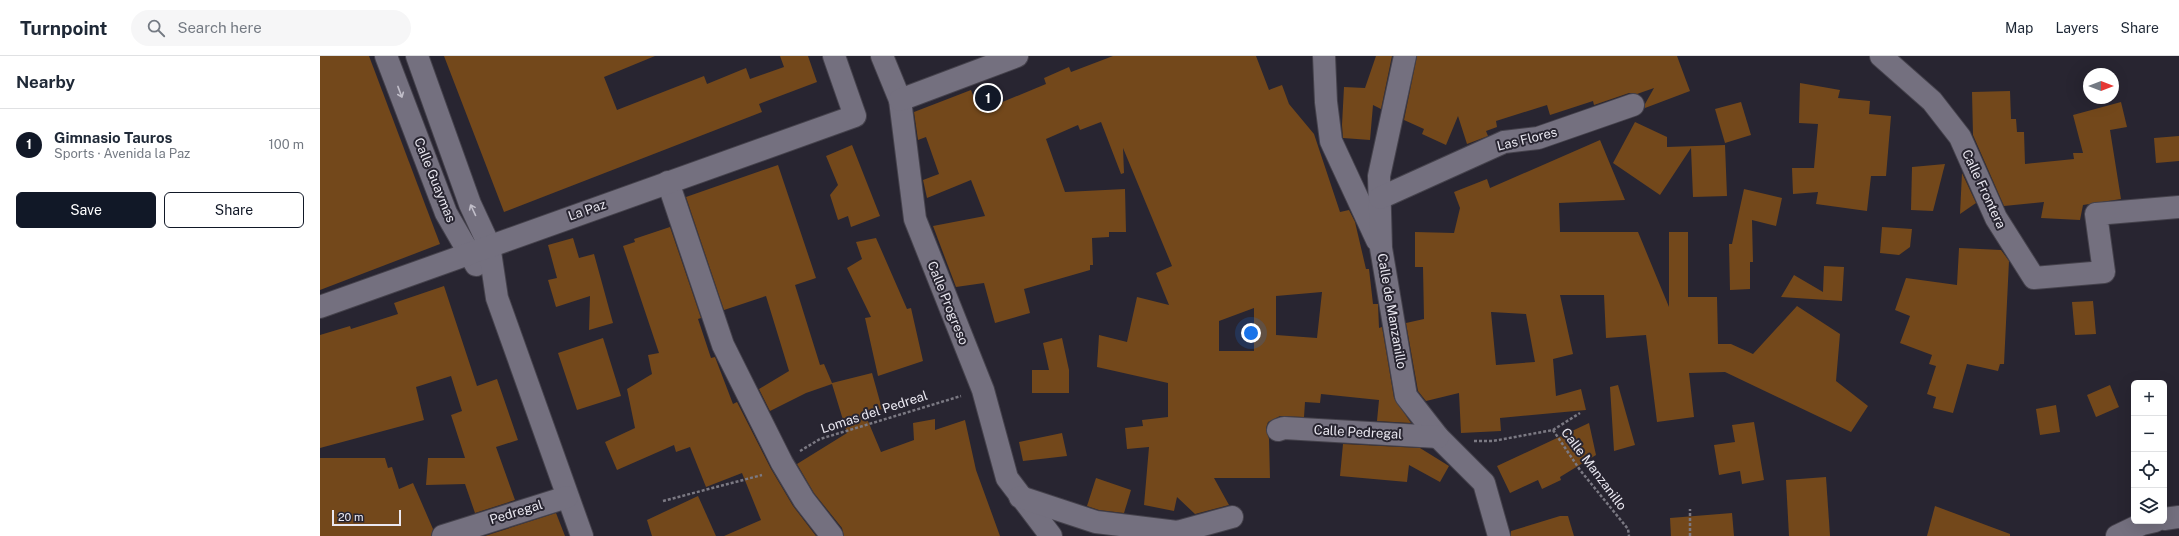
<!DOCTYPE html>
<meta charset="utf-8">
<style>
body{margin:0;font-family:"Public Sans",sans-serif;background:#f6f6f7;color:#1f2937}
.controls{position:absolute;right:12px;bottom:12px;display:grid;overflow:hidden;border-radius:6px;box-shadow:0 4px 16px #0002}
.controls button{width:36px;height:36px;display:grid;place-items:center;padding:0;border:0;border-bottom:1px solid #e0e1e3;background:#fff;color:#1f2937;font:20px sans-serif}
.compass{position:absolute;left:1763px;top:12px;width:36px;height:36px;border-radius:50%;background:#fff;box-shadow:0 4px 16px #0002;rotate:90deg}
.scale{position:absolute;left:12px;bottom:10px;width:69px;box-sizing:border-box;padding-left:4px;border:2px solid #eae8f1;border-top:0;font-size:11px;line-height:14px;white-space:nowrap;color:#eae8f1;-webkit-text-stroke:3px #282531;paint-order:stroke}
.you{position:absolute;left:931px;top:277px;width:14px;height:14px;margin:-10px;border:3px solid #fff;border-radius:50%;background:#1a73e8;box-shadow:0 0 0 6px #1a73e833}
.badge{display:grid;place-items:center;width:26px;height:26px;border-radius:50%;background:#111827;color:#fff;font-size:13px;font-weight:700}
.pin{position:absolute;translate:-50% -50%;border:2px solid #fff;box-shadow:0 1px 4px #0006}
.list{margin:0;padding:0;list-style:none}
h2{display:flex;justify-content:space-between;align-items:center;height:52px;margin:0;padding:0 16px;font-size:17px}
h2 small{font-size:13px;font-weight:400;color:#747a83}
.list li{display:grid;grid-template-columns:26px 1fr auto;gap:12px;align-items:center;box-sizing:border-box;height:72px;padding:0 16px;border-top:1px solid #e0e1e3}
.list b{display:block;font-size:15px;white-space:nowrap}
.list p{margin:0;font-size:13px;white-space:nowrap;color:#747a83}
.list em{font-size:13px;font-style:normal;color:#747a83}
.actions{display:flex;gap:8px;padding:12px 16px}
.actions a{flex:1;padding:9px 0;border:1px solid #111827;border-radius:6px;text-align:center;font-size:14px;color:#111827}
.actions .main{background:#111827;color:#fff}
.icon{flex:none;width:22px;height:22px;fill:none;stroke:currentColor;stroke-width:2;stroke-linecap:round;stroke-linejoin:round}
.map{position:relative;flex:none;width:1859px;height:480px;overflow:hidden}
header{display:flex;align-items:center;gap:24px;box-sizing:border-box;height:56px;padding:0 20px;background:#fff;border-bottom:1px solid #e0e1e3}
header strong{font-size:19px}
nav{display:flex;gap:22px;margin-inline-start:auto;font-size:14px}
.search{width:280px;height:36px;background:#f6f6f7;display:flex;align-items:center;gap:10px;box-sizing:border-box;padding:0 14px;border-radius:22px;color:#747a83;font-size:15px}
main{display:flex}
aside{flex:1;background:#fff}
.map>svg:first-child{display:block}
.building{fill:#73481b;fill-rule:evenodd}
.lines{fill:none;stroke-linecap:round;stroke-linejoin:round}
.minor-casing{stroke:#45424c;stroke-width:24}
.path{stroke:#7b7983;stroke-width:2.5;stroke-dasharray:3 2;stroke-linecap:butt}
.minor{stroke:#74707f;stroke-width:22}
.oneway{stroke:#c1bec9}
.labels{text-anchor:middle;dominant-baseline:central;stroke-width:4;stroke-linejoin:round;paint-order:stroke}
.street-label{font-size:13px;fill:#eae8f1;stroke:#282531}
</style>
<header>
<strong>Turnpoint</strong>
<div class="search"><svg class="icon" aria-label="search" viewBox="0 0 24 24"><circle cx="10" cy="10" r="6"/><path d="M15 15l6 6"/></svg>Search here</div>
<nav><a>Map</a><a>Layers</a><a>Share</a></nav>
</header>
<main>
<aside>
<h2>Nearby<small></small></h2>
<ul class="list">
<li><span class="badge">1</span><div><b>Gimnasio Tauros</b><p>Sports · Avenida la Paz</p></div><em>100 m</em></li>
</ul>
<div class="actions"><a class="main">Save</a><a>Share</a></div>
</aside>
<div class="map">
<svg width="1859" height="480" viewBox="0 0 1859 480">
<rect width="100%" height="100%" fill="#282531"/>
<!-- building -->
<g class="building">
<path d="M 0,0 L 49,0 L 120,188 L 0,234 Z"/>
<path d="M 124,0 L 335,0 L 284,21 L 297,54 L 384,20 L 387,28 L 426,12 L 430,23 L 464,11 L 460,0 L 488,0 L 497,26 L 439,48 L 442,56 L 184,156 Z"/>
<path d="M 793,0 L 936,0 L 949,34 L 962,29 L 969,48 L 994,78 L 1020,156 L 1029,154 L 1035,166 L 1046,213 L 1049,213 L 1053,248 L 1058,248 L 1059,272 L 1062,271 L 1074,342 L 1091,367 L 1057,365 L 1059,344 L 1001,338 L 1000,347 L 985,346 L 984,361 L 960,360 L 948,366 L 946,372 L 949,383 L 950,422 L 894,422 L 909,449 L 875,458 L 857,441 L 854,455 L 824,449 L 829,391 L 807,393 L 805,372 L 823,370 L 822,364 L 848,361 L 848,327 L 777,311 L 779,279 L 807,286 L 817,241 L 849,249 L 836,217 L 852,210 L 803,92 L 804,117 L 801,118 L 781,66 L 760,74 L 758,69 L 726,83 L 745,136 L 805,133 L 806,176 L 789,176 L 789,181 L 772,182 L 773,209 L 770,209 L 770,214 L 704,233 L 710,257 L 675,267 L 664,227 L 636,231 L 613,170 L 665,160 L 651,124 L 607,142 L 603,124 L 619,118 L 606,81 L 598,84 L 594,56 L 651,34 L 654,42 L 674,33 L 680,47 L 726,28 L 724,22 L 749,11 L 751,16 ZM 1002,236 L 997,282 L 956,279 L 956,240 ZM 934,252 L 934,295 L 899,295 L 899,265 Z"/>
<path d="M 1056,0 L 1072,0 L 1061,53 L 1053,49 L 1050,84 L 1023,82 L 1022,69 L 1024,31 L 1045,32 Z"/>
<path d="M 1097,0 L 1357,0 L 1370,35 L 1325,52 L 1325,48 L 1334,32 L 1317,38 L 1309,37 L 1274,49 L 1273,45 L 1230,59 L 1227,49 L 1176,65 L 1177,71 L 1166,75 L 1168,80 L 1147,88 L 1138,60 L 1126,89 L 1102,78 L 1104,73 L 1084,64 Z"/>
<path d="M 1480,27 L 1520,34 L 1518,42 L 1550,45 L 1549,58 L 1571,60 L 1566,120 L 1551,120 L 1547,155 L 1496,148 L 1498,136 L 1473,138 L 1472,112 L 1494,112 L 1498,68 L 1479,67 Z"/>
<path d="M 1690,35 L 1691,63 L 1696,63 L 1697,76 L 1704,76 L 1705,108 L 1754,103 L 1753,97 L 1763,97 L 1753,59 L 1801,46 L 1807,71 L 1790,74 L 1801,143 L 1763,149 L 1760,164 L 1721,162 L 1724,146 L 1684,150 L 1653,79 L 1652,36 Z"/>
<path d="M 1421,46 L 1431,79 L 1405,87 L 1395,53 Z"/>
<path d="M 1315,66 L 1347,81 L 1347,91 L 1405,89 L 1407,140 L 1373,141 L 1371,92 L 1340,139 L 1293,107 Z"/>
<path d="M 1859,80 L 1859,105 L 1836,107 L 1834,82 Z"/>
<path d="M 1280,84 L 1305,144 L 1239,147 L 1240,176 L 1318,176 L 1349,251 L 1349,176 L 1368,176 L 1368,241 L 1397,241 L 1398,288 L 1411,288 L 1433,298 L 1477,250 L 1520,278 L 1516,325 L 1548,350 L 1531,376 L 1405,316 L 1369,317 L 1374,361 L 1337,366 L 1326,279 L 1286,282 L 1284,239 L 1240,239 L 1253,298 L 1233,303 L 1236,340 L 1261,333 L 1266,354 L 1180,362 L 1181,375 L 1141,377 L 1139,337 L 1106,345 L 1098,335 L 1086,267 L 1104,263 L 1103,211 L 1095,211 L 1095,176 L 1134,177 L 1140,152 L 1134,136 L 1167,123 L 1170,132 ZM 1171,256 L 1206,258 L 1215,306 L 1176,309 Z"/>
<path d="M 532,89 L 560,160 L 531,171 L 528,160 L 518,164 L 510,139 L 518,129 L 506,100 Z"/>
<path d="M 1625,108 L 1613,155 L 1591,154 L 1592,111 Z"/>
<path d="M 458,109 L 496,222 L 475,229 L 500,309 L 504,308 L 512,327 L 552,317 L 562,353 L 545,358 L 561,396 L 594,384 L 593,367 L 615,363 L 615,374 L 645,364 L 656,414 L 680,480 L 524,480 L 522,472 L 494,437 L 477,408 L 527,377 L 512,328 L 486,337 L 450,355 L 439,333 L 469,315 L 446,240 L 404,254 L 366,141 Z"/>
<path d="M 1642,117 L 1656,147 L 1640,158 Z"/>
<path d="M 1424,133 L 1462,142 L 1456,170 L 1432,164 L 1433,206 L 1430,206 L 1430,233 L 1410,234 L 1409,188 L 1412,188 Z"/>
<path d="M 350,171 L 381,262 L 378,263 L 391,302 L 395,301 L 413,348 L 417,346 L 451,413 L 473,450 L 496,480 L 404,480 L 441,464 L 422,417 L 386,431 L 370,391 L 356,396 L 354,389 L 297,414 L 285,386 L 315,372 L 307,333 L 332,318 L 328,299 L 339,297 L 303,190 L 315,186 L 314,183 Z"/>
<path d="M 1562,171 L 1592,173 L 1590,191 L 1579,199 L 1560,197 Z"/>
<path d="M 253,182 L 259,202 L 274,198 L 293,267 L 269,274 L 270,240 L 236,251 L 228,224 L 237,222 L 228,189 Z"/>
<path d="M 556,182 L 587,253 L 591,252 L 603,305 L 558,320 L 545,262 L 551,261 L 527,212 L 542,203 L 536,186 Z"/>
<path d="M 1639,192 L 1681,194 L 1689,205 L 1684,308 L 1680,308 L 1678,315 L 1647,308 L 1633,357 L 1613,352 L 1616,341 L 1607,338 L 1616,310 L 1609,308 L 1612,299 L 1580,287 L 1590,260 L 1575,254 L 1586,222 L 1637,229 Z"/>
<path d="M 1504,210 L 1524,211 L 1522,245 L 1461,241 L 1474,219 L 1503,236 Z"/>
<path d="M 124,230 L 157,330 L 177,323 L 198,384 L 176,391 L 195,444 L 155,457 L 145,428 L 106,429 L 108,402 L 145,402 L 131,359 L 142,355 L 131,320 L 96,331 L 104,364 L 0,392 L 0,279 L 30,270 L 31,273 L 78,258 L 74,247 Z"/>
<path d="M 1773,245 L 1776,278 L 1755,279 L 1752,246 Z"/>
<path d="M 283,282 L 301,340 L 257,354 L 238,297 Z"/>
<path d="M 742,282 L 749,314 L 749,337 L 712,337 L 712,314 L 729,314 L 723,287 Z"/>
<path d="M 1298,329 L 1315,389 L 1294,395 L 1290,331 Z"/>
<path d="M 1790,329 L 1799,351 L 1776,361 L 1767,339 Z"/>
<path d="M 1736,349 L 1740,376 L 1720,379 L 1716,353 Z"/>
<path d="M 1434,366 L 1444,424 L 1422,428 L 1420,415 L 1399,419 L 1394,389 L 1415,386 L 1412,369 Z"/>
<path d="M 1269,367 L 1276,399 L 1240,421 L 1241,424 L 1222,433 L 1218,424 L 1190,437 L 1177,410 Z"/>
<path d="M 742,377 L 747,400 L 703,405 L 699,386 Z"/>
<path d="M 1023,388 L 1100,392 L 1129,410 L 1120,426 L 1089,409 L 1087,426 L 1020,420 Z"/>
<path d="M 0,402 L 65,402 L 68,412 L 72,411 L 79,433 L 93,427 L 113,473 L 111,480 L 0,480 Z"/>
<path d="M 1506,421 L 1510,480 L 1469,480 L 1466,424 Z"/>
<path d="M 776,422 L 811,434 L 804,457 L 779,454 L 767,450 Z"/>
<path d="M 378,440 L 396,480 L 332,480 L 327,464 Z"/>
<path d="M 1615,450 L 1690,478 L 1690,480 L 1607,480 Z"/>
<path d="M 236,457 L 245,480 L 165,480 Z"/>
<path d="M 1412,457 L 1414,480 L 1351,480 L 1350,462 Z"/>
<path d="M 1240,460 L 1248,460 L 1254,480 L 1191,480 L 1191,475 Z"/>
</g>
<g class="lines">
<!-- minor casing -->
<g class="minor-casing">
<g id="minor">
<path d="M 66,0 L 126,157 L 156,209"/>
<path d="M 97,0 L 150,148 L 169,189 L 177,242 L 262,480"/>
<path d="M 562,0 L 580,44 L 595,163 L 663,334 L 687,422 L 731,480"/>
<path d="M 1004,0 L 1006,46 L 1011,85 L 1057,184"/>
<path d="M 1085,0 L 1059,120 L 1061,192 L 1086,340 L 1118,381 L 1164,427 L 1179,480"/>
<path d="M 1561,0 L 1612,45 L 1640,81 L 1676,162 L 1714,222 L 1784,216 L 1776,158 L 1859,151"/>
<path d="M 580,44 L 697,0"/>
<path d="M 348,126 L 403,289 L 462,407 L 484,444 L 512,480"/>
<path d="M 1060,142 L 1184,86 L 1218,82 L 1313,49"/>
<path d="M 0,251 L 535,60 L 514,0"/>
<path d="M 958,374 L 964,372 L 1118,381"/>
<path d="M 700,441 L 776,466 L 857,476 L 912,461"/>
<path d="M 1844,463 L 1859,461"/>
<path d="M 123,480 L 247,441"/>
<path d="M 1797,480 L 1822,468 L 1835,465"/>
</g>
</g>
<!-- path -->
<g class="path">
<path d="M 1233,374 L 1260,357"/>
<path d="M 1154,385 L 1173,385 L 1233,374 L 1260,414 L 1308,473 L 1309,480"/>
<path d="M 480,395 L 500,383 L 641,340"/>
<path d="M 343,445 L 442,419"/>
<path d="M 1370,480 L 1370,453"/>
</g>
<!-- minor -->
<use href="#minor" class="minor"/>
</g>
<!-- one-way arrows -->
<defs><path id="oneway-shaft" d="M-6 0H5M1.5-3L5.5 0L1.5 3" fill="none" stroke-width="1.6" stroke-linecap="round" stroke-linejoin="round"/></defs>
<g class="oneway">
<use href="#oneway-shaft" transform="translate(80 36) rotate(69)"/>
<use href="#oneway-shaft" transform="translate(153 154) rotate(-115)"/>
</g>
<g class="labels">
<!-- street labels -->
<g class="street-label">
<text transform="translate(1207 83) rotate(-14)">Las Flores</text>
<text transform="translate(115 124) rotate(68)">Calle Guaymas</text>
<text transform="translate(1664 133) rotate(65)">Calle Frontera</text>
<text transform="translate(267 154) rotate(-19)">La Paz</text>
<text transform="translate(628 247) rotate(68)">Calle Progreso</text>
<text transform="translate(1072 255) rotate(80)">Calle de Manzanillo</text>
<text transform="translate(554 356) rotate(-18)">Lomas del Pedreal</text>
<text transform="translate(1038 376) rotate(3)">Calle Pedregal</text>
<text transform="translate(1274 413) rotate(53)">Calle Manzanillo</text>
<text transform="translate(196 456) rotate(-17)">Pedregal</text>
</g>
</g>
</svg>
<div class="controls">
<button>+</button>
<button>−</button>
<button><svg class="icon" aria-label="locate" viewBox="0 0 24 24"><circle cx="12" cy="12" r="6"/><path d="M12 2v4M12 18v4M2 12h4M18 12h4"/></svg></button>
<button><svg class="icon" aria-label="layers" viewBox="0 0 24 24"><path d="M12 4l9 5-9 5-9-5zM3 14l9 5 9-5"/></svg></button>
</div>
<svg class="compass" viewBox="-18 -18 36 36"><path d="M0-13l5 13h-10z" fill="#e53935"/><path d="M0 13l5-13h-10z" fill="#747a83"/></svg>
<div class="scale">20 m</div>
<div class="you"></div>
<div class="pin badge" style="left:668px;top:42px">1</div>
</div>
</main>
